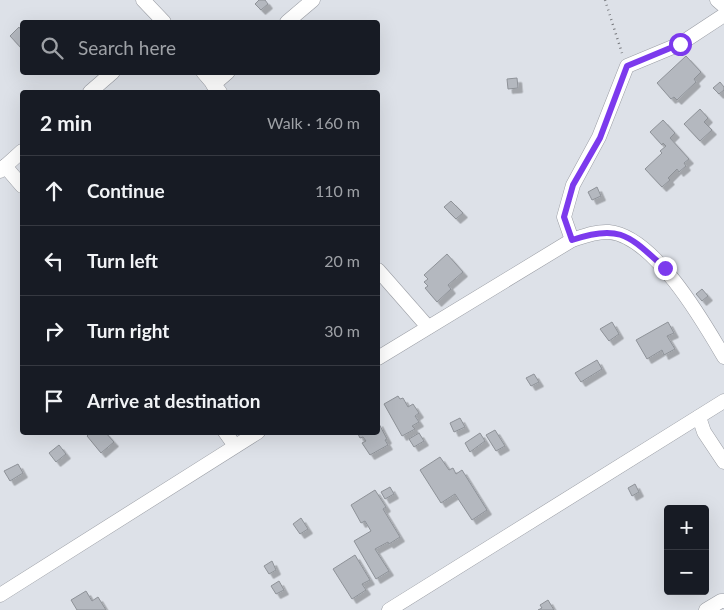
<!DOCTYPE html>
<meta charset="utf-8">
<style>
body{margin:0;font-family:Lato,sans-serif;background:#242831;color:#f1f3f6}
.controls{position:absolute;right:15px;bottom:15px;display:grid;overflow:hidden;border-radius:5px;box-shadow:0 5px 20px #0002}
.controls button{width:45px;height:45px;display:grid;place-items:center;padding:0;border:0;border-bottom:1px solid #363941;background:#171b24;color:#f1f3f6;font:25px sans-serif}
.stop{position:absolute;width:15px;height:15px;margin:-11px;border:4px solid #7c3aed;border-radius:50%;background:#fff}
.stop.end{background:#7c3aed;border-color:#fff;box-shadow:0 1px 5px #0008}
.list{margin:0;padding:0;list-style:none}
h2{display:flex;justify-content:space-between;align-items:center;height:65px;margin:0;padding:0 20px;font-size:21px}
h2 small{font-size:16px;font-weight:400;color:#9ea1a6}
.list li{display:grid;grid-template-columns:32px 1fr auto;gap:15px;align-items:center;box-sizing:border-box;height:70px;padding:0 20px;border-top:1px solid #363941}
.list b{display:block;font-size:19px;white-space:nowrap}
.list em{font-size:16px;font-style:normal;color:#9ea1a6}
.icon{flex:none;width:28px;height:28px;fill:none;stroke:currentColor;stroke-width:2;stroke-linecap:round;stroke-linejoin:round}
.map{position:relative;flex:none;width:724px;height:610px;overflow:hidden}
.search{position:absolute;background:#171b24;box-shadow:0 5px 20px #0002;left:20px;top:20px;width:360px;height:55px;display:flex;align-items:center;gap:12px;box-sizing:border-box;padding:0 18px;border-radius:5px;color:#9ea1a6;font-size:19px}
.panel{position:absolute;background:#171b24;box-shadow:0 5px 20px #0002;left:20px;top:90px;width:360px;height:345px;border-radius:5px}
.map>svg:first-child{display:block}
.building{fill:#b4b8bf;stroke:#8e9298;filter:url(#shadow)}
.lines{fill:none;stroke-linecap:round;stroke-linejoin:round}
.street-casing{stroke:#9a9da4;stroke-width:15}
.path{stroke:#77797d;stroke-width:2.5;stroke-dasharray:1 4;stroke-linecap:butt}
.street{stroke:#fff;stroke-width:14}
.route{stroke:#7c3aed;stroke-width:6}
</style>
<div class="map">
<svg width="724" height="610" viewBox="0 0 724 610">
<defs>
<filter id="shadow"><feDropShadow dx="4.5" dy="4.5" stdDeviation="0" flood-color="#0004"/></filter>
</defs>
<rect width="100%" height="100%" fill="#dde1e8"/>
<!-- building -->
<g class="building">
<path d="M 259,0 L 265,0 L 268,4 L 261,10 L 255,4 Z"/>
<path d="M 19,27 L 22,31 L 22,49 L 10,36 Z"/>
<path d="M 686,56 L 701,72 L 694,79 L 696,82 L 677,100 L 674,97 L 671,99 L 657,83 Z"/>
<path d="M 517,78 L 518,88 L 508,89 L 507,79 Z"/>
<path d="M 720,82 L 724,87 L 724,90 L 719,94 L 713,88 Z"/>
<path d="M 700,109 L 708,118 L 704,122 L 712,130 L 700,141 L 684,124 Z"/>
<path d="M 663,120 L 675,133 L 670,138 L 689,159 L 684,163 L 686,166 L 679,172 L 677,169 L 668,178 L 670,180 L 662,187 L 645,169 L 662,153 L 660,151 L 666,146 L 663,143 L 662,145 L 650,132 Z"/>
<path d="M 597,187 L 601,196 L 592,200 L 588,192 Z"/>
<path d="M 451,201 L 463,213 L 456,219 L 444,207 Z"/>
<path d="M 447,254 L 463,272 L 448,285 L 451,289 L 437,302 L 425,288 L 428,286 L 424,282 L 428,279 L 424,275 Z"/>
<path d="M 702,289 L 708,296 L 702,301 L 696,294 Z"/>
<path d="M 612,322 L 619,334 L 609,341 L 600,329 Z"/>
<path d="M 668,322 L 674,333 L 667,336 L 675,349 L 664,355 L 662,350 L 647,359 L 636,340 Z"/>
<path d="M 597,360 L 602,369 L 581,382 L 575,373 Z"/>
<path d="M 534,374 L 539,382 L 531,386 L 526,378 Z"/>
<path d="M 398,396 L 400,399 L 403,398 L 408,407 L 413,404 L 419,413 L 415,416 L 419,422 L 412,426 L 415,429 L 402,436 L 384,404 Z"/>
<path d="M 460,418 L 465,427 L 454,432 L 450,423 Z"/>
<path d="M 378,422 L 387,439 L 385,440 L 388,445 L 370,455 L 362,443 L 366,441 L 363,437 L 360,438 L 357,432 L 378,432 Z"/>
<path d="M 495,430 L 505,446 L 496,451 L 486,435 Z"/>
<path d="M 91,432 L 105,432 L 114,442 L 101,453 L 87,436 Z"/>
<path d="M 419,433 L 424,441 L 414,447 L 409,439 Z"/>
<path d="M 480,433 L 485,441 L 470,452 L 465,443 Z"/>
<path d="M 59,445 L 66,454 L 56,462 L 49,453 Z"/>
<path d="M 440,457 L 449,470 L 453,468 L 456,474 L 462,470 L 487,510 L 472,520 L 455,494 L 441,503 L 420,470 Z"/>
<path d="M 18,464 L 23,473 L 10,481 L 4,471 Z"/>
<path d="M 635,484 L 639,492 L 632,496 L 628,488 Z"/>
<path d="M 390,487 L 394,494 L 385,499 L 381,492 Z"/>
<path d="M 375,490 L 386,507 L 383,509 L 400,537 L 389,544 L 388,542 L 375,549 L 389,571 L 376,579 L 354,541 L 371,531 L 365,521 L 361,523 L 351,505 Z"/>
<path d="M 301,518 L 308,529 L 300,534 L 293,524 Z"/>
<path d="M 355,555 L 370,580 L 362,584 L 366,590 L 352,599 L 333,569 Z"/>
<path d="M 272,561 L 276,570 L 269,574 L 264,566 Z"/>
<path d="M 279,581 L 284,590 L 276,594 L 271,586 Z"/>
<path d="M 86,591 L 92,601 L 98,597 L 106,610 L 77,610 L 71,600 Z"/>
<path d="M 548,600 L 554,610 L 538,610 L 542,608 L 540,605 Z"/>
</g>
<g class="lines">
<!-- street casing -->
<g class="street-casing">
<g id="street">
<path d="M 143,0 L 164,22"/>
<path d="M 717,0 L 724,6"/>
<path d="M 287,22 L 313,0"/>
<path d="M 203,72 L 220,92"/>
<path d="M 213,85 L 228,72"/>
<path d="M 90,92 L 113,72"/>
<path d="M 5,166 L 22,186"/>
<path d="M 0,171 L 22,151"/>
<path d="M 572,240 L 564,217 L 573,185 L 599,137 L 627,66 L 680,44 L 724,15"/>
<path d="M 378,270 L 428,327"/>
<path d="M 378,358 L 572,240 C 584,236 596,231 609,232 C 654,236 703,321 724,357"/>
<path d="M 699,417 L 704,432 L 724,462"/>
<path d="M 225,432 L 235,446"/>
<path d="M 0,595 L 258,432"/>
<path d="M 389,610 L 724,401"/>
<path d="M 706,610 L 721,601 L 724,601"/>
</g>
</g>
<!-- path -->
<path class="path" d="M 605,0 L 622,53"/>
<!-- street -->
<use href="#street" class="street"/>
</g>
<g class="lines">
<!-- route -->
<path class="route" d="M 665,268 C 630,237 621,223 572,240 L 564,217 L 573,185 L 600,138 L 627,66 L 680,44"/>
</g>
</svg>
<div class="controls">
<button>+</button>
<button>−</button>
</div>
<div class="stop" style="left:680px;top:44px"></div>
<div class="stop end" style="left:665px;top:268px"></div>
<div class="search"><svg class="icon" aria-label="search" viewBox="0 0 24 24"><circle cx="10" cy="10" r="6"/><path d="M15 15l6 6"/></svg>Search here</div>
<section class="panel">
<h2>2 min<small>Walk · 160 m</small></h2>
<ul class="list">
<li><svg class="icon" aria-label="ahead" viewBox="0 0 24 24"><path d="M12 20V5M6 11l6-6 6 6"/></svg><div><b>Continue</b></div><em>110 m</em></li>
<li><svg class="icon" aria-label="left" viewBox="0 0 24 24"><path d="M17 20v-9H6M10 6l-5 5 5 5"/></svg><div><b>Turn left</b></div><em>20 m</em></li>
<li><svg class="icon" aria-label="right" viewBox="0 0 24 24"><path d="M7 20v-9h11M14 6l5 5-5 5"/></svg><div><b>Turn right</b></div><em>30 m</em></li>
<li><svg class="icon" aria-label="arrive" viewBox="0 0 24 24"><path d="M6 21V4h12l-3 4 3 4H6"/></svg><div><b>Arrive at destination</b></div></li>
</ul>
</section>
</div>
